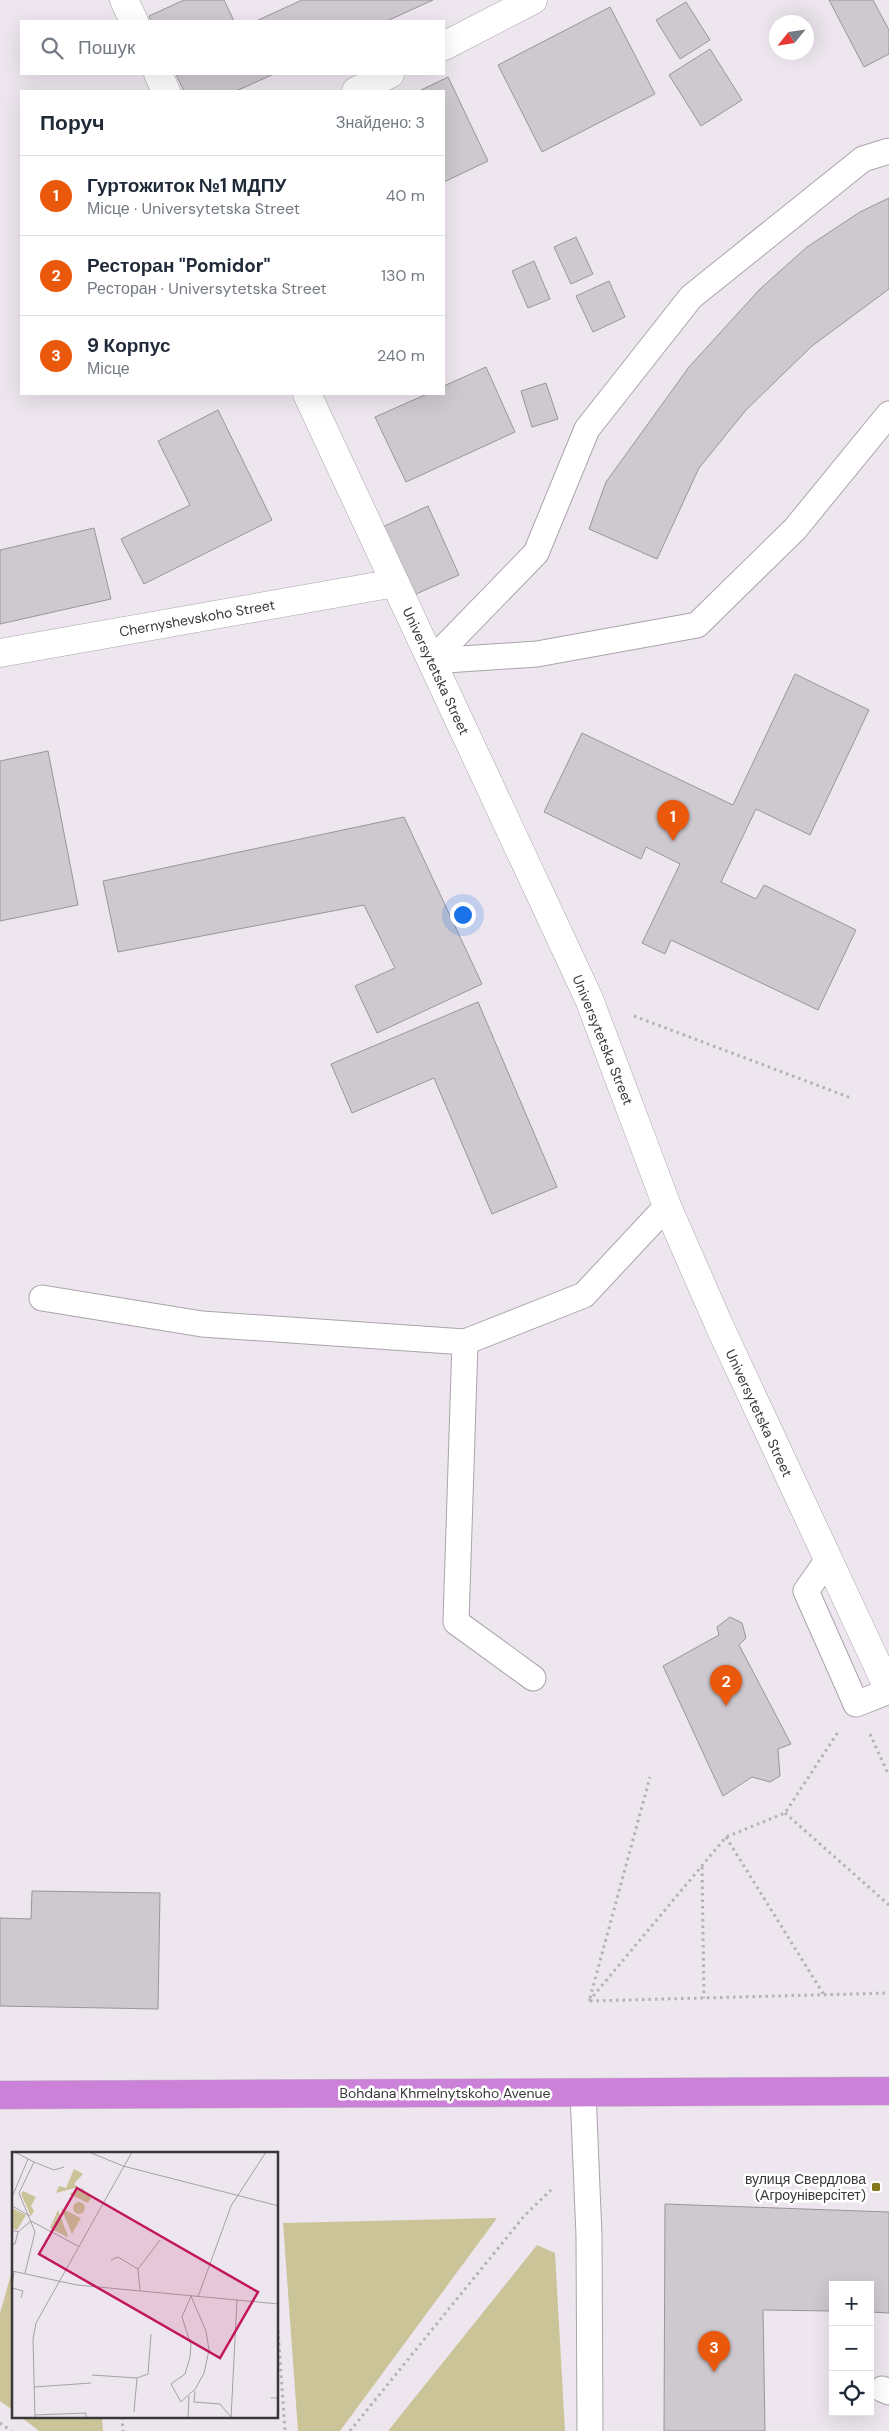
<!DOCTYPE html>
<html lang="uk">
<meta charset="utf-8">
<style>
body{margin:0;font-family:"DM Sans",sans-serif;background:#f6f6f7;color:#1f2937}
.controls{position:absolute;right:15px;bottom:15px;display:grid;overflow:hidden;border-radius:0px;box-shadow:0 5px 20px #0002}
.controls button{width:45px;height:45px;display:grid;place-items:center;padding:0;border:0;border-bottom:1px solid #e0e1e3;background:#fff;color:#1f2937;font:25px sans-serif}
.compass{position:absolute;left:769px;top:15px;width:45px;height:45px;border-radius:50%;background:#fff;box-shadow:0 5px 20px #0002;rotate:240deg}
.you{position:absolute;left:462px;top:914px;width:18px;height:18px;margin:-12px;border:4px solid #fff;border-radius:50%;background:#1a73e8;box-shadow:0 0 0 8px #1a73e833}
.badge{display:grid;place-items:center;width:32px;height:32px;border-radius:50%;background:#ea580c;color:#fff;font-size:16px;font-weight:700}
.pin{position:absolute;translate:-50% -41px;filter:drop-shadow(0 1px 2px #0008)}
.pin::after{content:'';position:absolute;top:26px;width:18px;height:15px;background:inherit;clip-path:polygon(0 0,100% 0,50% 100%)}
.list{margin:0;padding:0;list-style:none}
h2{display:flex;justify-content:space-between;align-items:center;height:65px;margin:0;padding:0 20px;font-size:21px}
h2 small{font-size:16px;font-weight:400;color:#747a83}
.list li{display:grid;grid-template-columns:32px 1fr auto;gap:15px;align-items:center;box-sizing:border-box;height:80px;padding:0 20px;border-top:1px solid #e0e1e3}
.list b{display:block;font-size:19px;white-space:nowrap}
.list p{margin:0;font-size:16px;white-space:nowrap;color:#747a83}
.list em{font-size:16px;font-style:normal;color:#747a83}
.icon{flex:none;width:28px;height:28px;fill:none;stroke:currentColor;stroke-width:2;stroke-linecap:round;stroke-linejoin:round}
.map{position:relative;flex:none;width:889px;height:2431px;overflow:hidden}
.search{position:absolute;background:#fff;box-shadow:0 5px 20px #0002;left:20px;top:20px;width:425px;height:55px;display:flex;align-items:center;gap:12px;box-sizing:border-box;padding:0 18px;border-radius:0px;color:#747a83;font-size:19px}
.panel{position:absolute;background:#fff;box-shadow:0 5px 20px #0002;left:20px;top:90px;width:425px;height:305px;border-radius:0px}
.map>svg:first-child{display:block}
.green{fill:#cbc499}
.building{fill:#cec8cf;stroke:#9a949b}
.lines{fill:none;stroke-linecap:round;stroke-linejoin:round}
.lane-casing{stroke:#aaa4ab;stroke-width:27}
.street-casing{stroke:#aaa4ab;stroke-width:29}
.highway-casing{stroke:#c8c7c8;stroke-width:29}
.path{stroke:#b5b0b6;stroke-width:3;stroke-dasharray:2.5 4;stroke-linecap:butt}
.lane{stroke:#fff;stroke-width:25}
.street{stroke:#fff;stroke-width:28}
.highway{stroke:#cc81d8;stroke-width:28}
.poi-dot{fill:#87781d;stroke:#fff;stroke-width:2}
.labels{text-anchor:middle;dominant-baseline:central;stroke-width:5;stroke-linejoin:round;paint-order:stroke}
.street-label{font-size:14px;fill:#393739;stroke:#fff}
.poi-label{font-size:14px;fill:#393739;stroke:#fff;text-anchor:end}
.inset-road{fill:none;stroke:#a5a0a6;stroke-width:1}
.view{fill:#c2185b;fill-opacity:0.15;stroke:#c2185b;stroke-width:2.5}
.inset-edge{fill:none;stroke:#393739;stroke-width:2.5}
</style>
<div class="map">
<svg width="889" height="2431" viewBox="0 0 889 2431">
<rect width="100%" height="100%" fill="#ede6ee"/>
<!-- green -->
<g class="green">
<path d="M 497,2218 L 340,2431 L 298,2431 L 283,2223 Z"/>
<path d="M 537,2245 L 555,2253 L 565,2431 L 388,2431 Z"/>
<path d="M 14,2264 L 14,2411 L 0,2401 L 0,2313 Z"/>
<path d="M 21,2417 L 102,2417 L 103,2431 L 39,2431 Z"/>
</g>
<!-- building -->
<g class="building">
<path d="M 184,0 L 224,0 L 234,21 L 151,21 L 149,16 Z"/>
<path d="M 302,0 L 433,0 L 387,21 L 256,21 Z"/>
<path d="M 829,0 L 873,0 L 889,30 L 889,54 L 864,67 Z"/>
<path d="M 686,2 L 710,40 L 680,59 L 656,20 Z"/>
<path d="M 610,7 L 655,94 L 542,152 L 498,65 Z"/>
<path d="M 710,49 L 742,100 L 701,126 L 669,75 Z"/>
<path d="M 176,74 L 274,74 L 236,91 L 184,91 Z"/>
<path d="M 448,77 L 488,161 L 444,182 L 444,91 L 419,91 Z"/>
<path d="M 889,198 L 889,289 L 812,346 L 746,410 L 699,468 L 657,559 L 589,529 L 606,482 L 689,367 L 760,289 L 807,247 L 860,212 Z"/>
<path d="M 576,237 L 593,274 L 571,284 L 554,247 Z"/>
<path d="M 534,261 L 550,299 L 528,308 L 512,271 Z"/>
<path d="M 609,281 L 625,317 L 593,332 L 576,296 Z"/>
<path d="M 486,367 L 515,432 L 406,482 L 375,417 L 427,394 L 444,394 L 444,386 Z"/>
<path d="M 546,383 L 558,419 L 532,427 L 521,391 Z"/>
<path d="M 218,410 L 272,520 L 144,584 L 121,539 L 190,505 L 158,441 Z"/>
<path d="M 428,506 L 459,575 L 407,598 L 376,530 Z"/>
<path d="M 94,528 L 111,599 L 0,624 L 0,550 Z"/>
<path d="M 795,674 L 869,710 L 810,835 L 756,809 L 721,882 L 756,899 L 764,885 L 856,930 L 818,1010 L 671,940 L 665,954 L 642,943 L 680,864 L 646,847 L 641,859 L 544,812 L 582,733 L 733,805 Z"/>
<path d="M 48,751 L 78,905 L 0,921 L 0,761 Z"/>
<path d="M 404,817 L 482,984 L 377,1033 L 355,986 L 395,968 L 364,905 L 118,952 L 103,881 Z"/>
<path d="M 478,1002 L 557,1187 L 492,1214 L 434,1078 L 352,1113 L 331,1064 Z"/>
<path d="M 730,1617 L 742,1623 L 746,1638 L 739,1645 L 791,1744 L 778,1749 L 780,1776 L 770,1782 L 752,1777 L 723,1796 L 663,1666 L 719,1635 L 717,1627 Z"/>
<path d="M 32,1891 L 160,1893 L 158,2009 L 0,2006 L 0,1918 L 31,1919 Z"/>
<path d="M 665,2204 L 889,2212 L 889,2313 L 870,2312 L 870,2285 L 833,2285 L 833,2311 L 763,2310 L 765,2431 L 664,2431 Z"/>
</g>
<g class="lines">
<!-- lane casing -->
<g class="lane-casing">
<g id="lane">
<path d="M 431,661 L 536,553 L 587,429 L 691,297 L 863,159 L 889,151"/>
<path d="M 431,661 L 537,654 L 697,625 L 795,529 L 889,414"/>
<path d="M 42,1298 L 202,1324 L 465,1342 L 584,1295 L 667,1206"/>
<path d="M 465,1342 L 456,1622 L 533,1678"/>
<path d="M 827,1561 L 806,1591 L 856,1704 L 889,1691"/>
<path d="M 583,2092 L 589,2236 L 590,2431"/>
<path d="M 882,2389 L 889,2392"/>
</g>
</g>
<!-- street casing -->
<g class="street-casing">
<g id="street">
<path d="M 124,0 L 134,21"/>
<path d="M 444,46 L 533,0"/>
<path d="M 158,74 L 166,91"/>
<path d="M 356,91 L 390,74"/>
<path d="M 307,394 L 589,999 L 667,1206 L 719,1325 L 889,1690"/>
<path d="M 0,653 L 395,583"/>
</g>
</g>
<!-- highway casing -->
<g class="highway-casing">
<path id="highway" d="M 0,2095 L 889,2091"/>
</g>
<!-- path -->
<g class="path">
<path d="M 634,1016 L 851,1098"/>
<path d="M 870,1734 L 889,1776"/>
<path d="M 785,1813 L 889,1905"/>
<path d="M 726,1837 L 824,1995"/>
<path d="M 702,1867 L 704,1998"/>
<path d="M 590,1998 L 650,1777"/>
<path d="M 589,2001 L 726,1837 L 785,1813 L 838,1732"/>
<path d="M 590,2001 L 889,1993"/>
<path d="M 278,2330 L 285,2431"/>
<path d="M 122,2417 L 123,2431"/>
<path d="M 0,2423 L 11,2431"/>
<path d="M 350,2431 L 525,2215 L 551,2190"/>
</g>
<!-- lane -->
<use href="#lane" class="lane"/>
<!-- street -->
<use href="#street" class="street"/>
<!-- highway -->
<use href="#highway" class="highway"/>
</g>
<!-- markers -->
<rect class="poi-dot" x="871" y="2182" width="10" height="10" rx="2.5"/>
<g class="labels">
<!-- street labels -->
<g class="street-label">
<text transform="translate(197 618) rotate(-10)">Chernyshevskoho Street</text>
<text transform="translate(436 671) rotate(65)">Universytetska Street</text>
<text transform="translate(603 1040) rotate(68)">Universytetska Street</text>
<text transform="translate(759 1413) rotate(65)">Universytetska Street</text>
<text x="445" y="2093">Bohdana Khmelnytskoho Avenue</text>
</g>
<!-- poi labels -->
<g class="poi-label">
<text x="866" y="2179">вулиця Свердлова<tspan x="866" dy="16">(Агроуніверсітет)</tspan></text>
</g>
</g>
<!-- overview -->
<g transform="translate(12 2152)">
<rect width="266" height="266" fill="#ede6ee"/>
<path d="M 62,17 L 71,22 L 62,32 L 66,35 L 44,41 L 47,34 L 54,36 ZM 70,36 L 79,46 L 76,51 L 57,42 ZM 11,39 L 24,45 L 19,54 L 22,59 L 19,64 L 9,42 ZM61 56a6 6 0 1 1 12 0a6 6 0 1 1-12 0ZM 0,56 L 14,63 L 5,78 L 0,76 ZM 49,56 L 69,66 L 60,82 ZM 46,58 L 56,84 L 55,85 L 38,76 Z" fill="#cbc499"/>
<path class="inset-road" d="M 3,0 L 22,10 L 7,41 L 23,80 L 13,121M 77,0 L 111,14 L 267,54M 22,10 L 42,18 L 52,15M 0,45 L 16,7M 0,54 L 18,64M 0,78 L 6,80 L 19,69 L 66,94M 0,92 L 3,92 L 6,80M 99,108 L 106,105 L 126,117M 0,119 L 65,133 L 267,152M 0,136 L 11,139 L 9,146M 0,136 L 2,119M 128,138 L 126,117 L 148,88M 179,144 L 194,179 L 197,198 L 192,221 L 184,236 L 169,250 L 159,232 L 173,222 L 178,205 L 179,193 L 170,165 ZM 186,145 L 219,54 L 254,0M 80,223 L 125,226 L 122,260M 125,226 L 136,222 L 139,182M 22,235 L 79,231M 183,239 L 182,250 L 208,252 L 219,265M 259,246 L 266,246 L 265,266M 23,263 L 74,261 L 74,266M 23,266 L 21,187 L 24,171 L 120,0M 176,266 L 177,244M 219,266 L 225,148"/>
<path class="view" d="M 65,36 L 246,140 L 208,206 L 27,102 Z"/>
<rect width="266" height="266" class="inset-edge"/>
</g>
</svg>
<div class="controls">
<button>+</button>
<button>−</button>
<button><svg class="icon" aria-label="locate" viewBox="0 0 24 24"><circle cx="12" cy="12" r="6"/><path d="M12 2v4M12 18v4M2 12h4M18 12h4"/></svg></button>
</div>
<svg class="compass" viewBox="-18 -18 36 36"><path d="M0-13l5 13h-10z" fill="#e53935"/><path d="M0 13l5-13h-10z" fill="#747a83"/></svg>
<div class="you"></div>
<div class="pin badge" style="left:673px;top:841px">1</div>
<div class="pin badge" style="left:726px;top:1706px">2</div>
<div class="pin badge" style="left:714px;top:2372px">3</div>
<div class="search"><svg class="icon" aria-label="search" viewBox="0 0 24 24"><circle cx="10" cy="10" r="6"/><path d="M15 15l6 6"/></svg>Пошук</div>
<section class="panel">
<h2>Поруч<small>Знайдено: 3</small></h2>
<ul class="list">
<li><span class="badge">1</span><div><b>Гуртожиток №1 МДПУ</b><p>Місце · Universytetska Street</p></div><em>40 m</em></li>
<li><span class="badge">2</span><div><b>Ресторан &quot;Pomidor&quot;</b><p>Ресторан · Universytetska Street</p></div><em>130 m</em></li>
<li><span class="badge">3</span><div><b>9 Корпус</b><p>Місце</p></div><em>240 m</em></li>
</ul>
</section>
</div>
